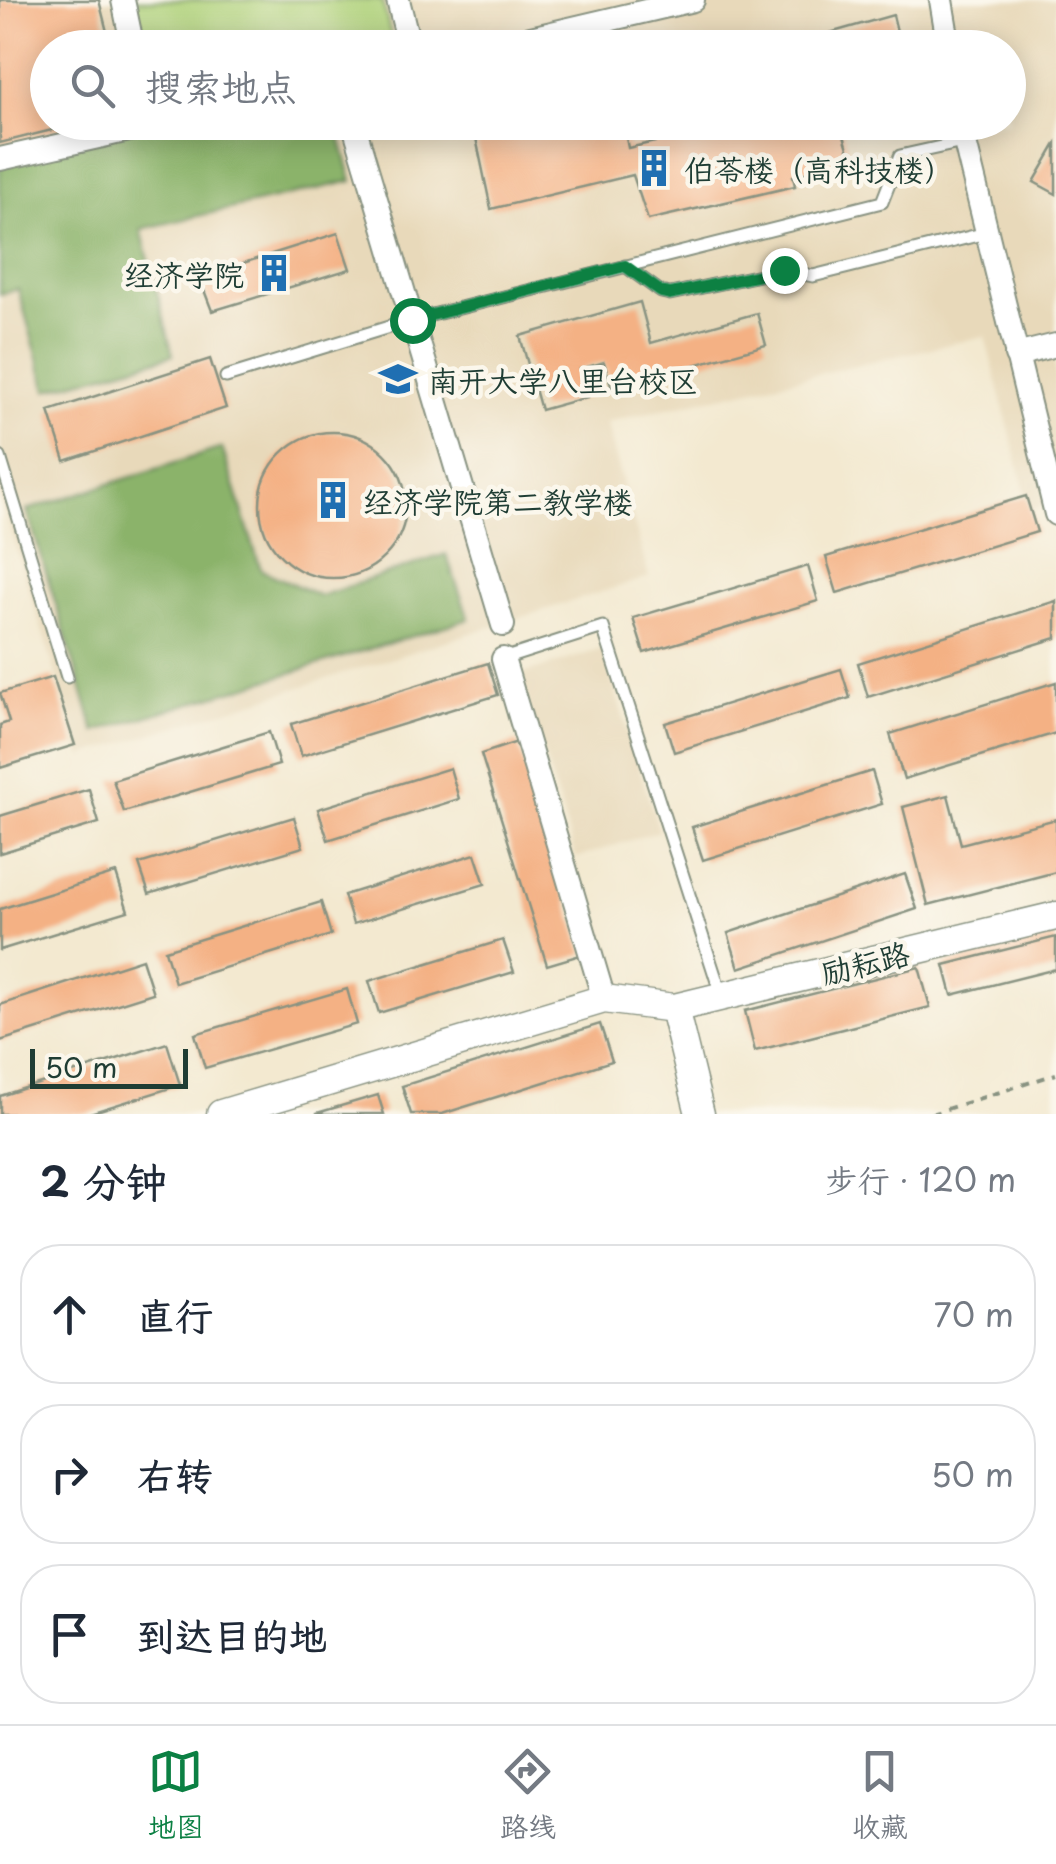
<!DOCTYPE html>
<html lang="zh">
<meta charset="utf-8">
<style>
body{margin:0;font-family:"Playpen Sans","LXGW WenKai TC",sans-serif;background:#f2f2f3;color:#1f2937}
.scale{position:absolute;left:30px;bottom:25px;width:158px;box-sizing:border-box;padding-left:10px;border:5px solid #1f3d34;border-top:0;font-size:28px;line-height:35px;white-space:nowrap;color:#1f3d34;-webkit-text-stroke:8px #fbf7ec;paint-order:stroke}
.stop{position:absolute;width:30px;height:30px;margin:-22px;border:8px solid #0b8043;border-radius:50%;background:#fff}
.stop.end{background:#0b8043;border-color:#fff;box-shadow:0 2px 10px #0008}
.list{margin:0;padding:0;list-style:none}
h2{display:flex;justify-content:space-between;align-items:center;height:130px;margin:0;padding:0 40px;font-size:42px}
h2 small{font-size:32px;font-weight:400;color:#747a83}
.list li{display:grid;grid-template-columns:65px 1fr auto;gap:30px;align-items:center;box-sizing:border-box;height:140px;margin:0 20px 20px;padding:0 20px;border:2px solid #e0e1e3;border-radius:40px}
.list b{display:block;font-size:38px;white-space:nowrap}
.list em{font-size:32px;font-style:normal;color:#747a83}
.icon{flex:none;width:55px;height:55px;fill:none;stroke:currentColor;stroke-width:2;stroke-linecap:round;stroke-linejoin:round}
.map{position:relative;flex:none;width:1056px;height:1114px;overflow:hidden}
.search{position:absolute;background:#fff;box-shadow:0 5px 25px #0003;left:30px;right:30px;top:30px;height:110px;display:flex;align-items:center;gap:25px;box-sizing:border-box;padding:0 35px;border-radius:55px;color:#747a83;font-size:38px}
.sheet{height:610px;background:#fff}
nav{display:flex;justify-content:space-around;align-items:center;box-sizing:border-box;height:140px;border-top:2px solid #e0e1e3;background:#fff;font-size:28px;color:#747a83}
nav a{display:grid;justify-items:center;gap:5px}
nav .on{color:#0b8043}
.map>svg:first-child{display:block}
.built{fill:#e8d9ba;fill-rule:evenodd}
.green{fill:#afd17a;stroke:#678757;stroke-width:2.5}
.forest{fill:#8bb36a;stroke:#55784f;stroke-width:2.5}
.building{fill:#f4b184}
.lines{fill:none;stroke-linecap:round;stroke-linejoin:round}
.service-casing{stroke:#899382;stroke-width:15}
.minor-casing{stroke:#899382;stroke-width:26}
.tertiary-casing{stroke:#899382;stroke-width:31}
.path{stroke:#899382;stroke-width:4;stroke-dasharray:8 8;stroke-linecap:butt}
.service{stroke:#fff;stroke-width:11}
.minor{stroke:#fff;stroke-width:22}
.tertiary{stroke:#fff;stroke-width:28}
.route{stroke:#0b8043;stroke-width:12}
.labels{text-anchor:middle;dominant-baseline:central;stroke-width:9;stroke-linejoin:round;paint-order:stroke}
.poi-label{font-size:30px;fill:#1f3d34;stroke:#fbf7ec;text-anchor:start}
.street-label{font-size:30px;fill:#1f3d34;stroke:#fbf7ec}
</style>
<div class="map">
<svg width="1056" height="1114" viewBox="0 0 1056 1114">
<rect width="100%" height="100%" fill="#fbf7ec"/>
<filter id="ink" filterUnits="userSpaceOnUse"><feTurbulence type="fractalNoise" baseFrequency=".01" numOctaves="2"/><feDisplacementMap in="SourceGraphic" scale="20" xChannelSelector="R" yChannelSelector="G"/><feConvolveMatrix kernelMatrix="1 2 1 2 8 2 1 2 1" color-interpolation-filters="sRGB"/></filter>
<filter id="wash" filterUnits="userSpaceOnUse"><feTurbulence type="fractalNoise" baseFrequency=".0048" numOctaves="4" result="noise"/><feDisplacementMap in="SourceGraphic" scale="40" xChannelSelector="R" yChannelSelector="G"/><feGaussianBlur stdDeviation="2.25" result="paint"/><feColorMatrix in="noise" values="0 0 0 0 0 0 0 0 0 0 0 0 0 0 0 0 0 1.4 0 .05"/><feComposite in="paint" operator="in"/></filter>
<g filter="url(#wash)">
<rect width="100%" height="100%" fill="#f3e9d0"/>
<!-- built -->
<g class="built">
<path d="M 0,0 L 1056,0 L 1056,503 L 1030,510 L 985,336 L 606,422 L 649,577 L 82,756 L 0,498 ZM 48,48 L 1008,48 L 1008,122 L 48,122 Z"/>
<path d="M 602,649 L 659,831 L 576,858 L 520,675 Z"/>
</g>
<!-- green -->
<path class="green" d="M 129,0 L 382,0 L 394,47 L 139,47 Z"/>
<!-- forest -->
<g class="forest">
<path d="M 150,123 L 336,123 L 352,181 L 141,229 L 173,355 L 47,390 L 18,289 L 0,294 L 0,158 Z"/>
<path d="M 222,448 L 261,570 L 320,596 L 446,554 L 469,619 L 95,732 L 27,510 Z"/>
</g>
<g id="blocks">
<!-- building -->
<g class="building">
<path d="M 0,0 L 99,0 L 111,48 L 48,48 L 48,122 L 76,124 L 0,143 Z"/>
<path d="M 893,15 L 901,48 L 784,48 L 784,46 Z"/>
<path d="M 538,122 L 623,122 L 628,148 L 695,133 L 708,137 L 752,128 L 755,122 L 840,122 L 852,162 L 793,176 L 795,186 L 648,220 L 633,175 L 491,209 L 476,138 Z"/>
<path d="M 1056,144 L 1056,194 L 1034,182 Z"/>
<path d="M 338,233 L 350,269 L 212,311 L 199,277 Z"/>
<path d="M 640,302 L 651,343 L 757,313 L 766,345 L 612,388 L 604,362 L 580,369 L 588,397 L 541,410 L 520,336 Z"/>
<path d="M 210,359 L 226,408 L 65,461 L 49,411 Z"/>
<circle cx="333" cy="505" r="73"/>
<path d="M 1026,496 L 1037,532 L 837,593 L 826,557 Z"/>
<path d="M 808,566 L 818,601 L 644,653 L 633,618 Z"/>
<path d="M 1056,601 L 1056,638 L 868,697 L 858,663 Z"/>
<path d="M 488,663 L 498,695 L 301,756 L 291,724 Z"/>
<path d="M 841,669 L 850,698 L 674,752 L 665,723 Z"/>
<path d="M 53,677 L 75,745 L 0,768 L 0,725 L 9,722 L 0,693 Z"/>
<path d="M 1056,682 L 1056,733 L 904,779 L 890,734 Z"/>
<path d="M 269,732 L 279,765 L 124,812 L 113,780 Z"/>
<path d="M 517,742 L 584,954 L 547,965 L 481,754 Z"/>
<path d="M 450,768 L 459,799 L 328,840 L 318,809 Z"/>
<path d="M 872,771 L 882,804 L 703,860 L 692,827 Z"/>
<path d="M 89,789 L 99,823 L 0,853 L 0,816 Z"/>
<path d="M 948,795 L 961,844 L 1056,819 L 1056,872 L 928,905 L 903,807 Z"/>
<path d="M 294,817 L 303,847 L 149,894 L 139,864 Z"/>
<path d="M 475,854 L 485,884 L 353,924 L 344,895 Z"/>
<path d="M 116,873 L 128,911 L 0,950 L 0,909 Z"/>
<path d="M 905,874 L 917,909 L 739,968 L 728,933 Z"/>
<path d="M 321,902 L 331,935 L 175,983 L 165,950 Z"/>
<path d="M 1056,937 L 1056,969 L 952,995 L 944,965 Z"/>
<path d="M 503,940 L 514,972 L 379,1013 L 369,981 Z"/>
<path d="M 142,959 L 153,993 L 0,1041 L 0,1005 Z"/>
<path d="M 919,967 L 930,1007 L 755,1051 L 745,1011 Z"/>
<path d="M 347,989 L 357,1024 L 205,1068 L 195,1034 Z"/>
<path d="M 600,1024 L 612,1061 L 442,1114 L 411,1114 L 402,1086 Z"/>
<path d="M 167,1043 L 180,1085 L 87,1114 L 0,1114 L 0,1096 Z"/>
<path d="M 378,1095 L 384,1114 L 317,1114 L 317,1113 Z"/>
</g>
</g>
</g>
<g filter="url(#ink)">
<use href="#blocks" fill-opacity="0" stroke="#899382" stroke-width="2.5"/>
<g class="lines">
<!-- service casing -->
<g class="service-casing">
<g id="service">
<path d="M 625,266 L 661,292 L 670,294 L 784,270 L 813,276 L 986,233"/>
<path d="M 226,377 L 412,320 L 882,202 L 900,156 L 963,142"/>
<path d="M 0,457 L 67,677"/>
<path d="M 503,659 L 603,627 L 721,994"/>
</g>
</g>
<!-- minor casing -->
<g class="minor-casing">
<g id="minor">
<path d="M 123,0 L 133,48"/>
<path d="M 398,0 L 410,48"/>
<path d="M 941,0 L 949,48"/>
<path d="M 488,48 L 693,0"/>
<path d="M 353,122 L 503,625"/>
<path d="M 960,122 L 1056,514"/>
<path d="M 0,159 L 165,122"/>
<path d="M 1016,355 L 1056,345"/>
<path d="M 503,659 L 604,999"/>
</g>
</g>
<!-- tertiary casing -->
<g class="tertiary-casing">
<g id="tertiary">
<path d="M 674,1008 L 700,1114"/>
<path d="M 221,1114 L 604,999 L 674,1008 L 1056,916"/>
</g>
</g>
<!-- path -->
<path class="path" d="M 931,1114 L 1056,1074"/>
<!-- service -->
<use href="#service" class="service"/>
<!-- minor -->
<use href="#minor" class="minor"/>
<!-- tertiary -->
<use href="#tertiary" class="tertiary"/>
</g>
</g>
<g class="lines" filter="url(#ink)">
<!-- route -->
<path class="route" d="M 412,320 L 625,266 L 661,292 L 670,294 L 784,270"/>
</g>
<!-- icons -->
<defs>
<g id="building-bare" transform="scale(3)"><path d="M-4-6H4V6H1V3H-1V6H-4ZM-2.5-4.3h1.7v1.8h-1.7ZM.8-4.3h1.7v1.8H.8ZM-2.5-1h1.7V.8h-1.7ZM.8-1h1.7V.8H.8Z" fill="#1f6fb2" stroke="#fbf7ec" stroke-width="2.5" paint-order="stroke"/></g>
<g id="university-bare" transform="scale(3)"><path d="M0-5L7-2L0 1L-7-2ZM-4 1L0 2.5L4 1V4Q0 6-4 4Z" fill="#1f6fb2" stroke="#fbf7ec" stroke-width="2.5" paint-order="stroke"/></g>
</defs>
<g fill-rule="evenodd">
<use href="#building-bare" x="654" y="168"/>
<use href="#building-bare" x="274" y="273"/>
<use href="#university-bare" x="398" y="379"/>
<use href="#building-bare" x="333" y="500"/>
</g>
<g class="labels">
<!-- poi labels -->
<g class="poi-label">
<text x="684" y="168">伯苓楼（高科技楼）</text>
<text x="244" y="273" text-anchor="end">经济学院</text>
<text x="428" y="379">南开大学八里台校区</text>
<text x="363" y="500">经济学院第二教学楼</text>
</g>
<!-- street labels -->
<g class="street-label">
<text transform="translate(865 962) rotate(-14)">励耘路</text>
</g>
</g>
</svg>
<div class="scale">50 m</div>
<div class="stop" style="left:412px;top:320px"></div>
<div class="stop end" style="left:784px;top:270px"></div>
<div class="search"><svg class="icon" aria-label="search" viewBox="0 0 24 24"><circle cx="10" cy="10" r="6"/><path d="M15 15l6 6"/></svg>搜索地点</div>
</div>
<section class="sheet">
<h2>2 分钟<small>步行 · 120 m</small></h2>
<ul class="list">
<li><svg class="icon" aria-label="ahead" viewBox="0 0 24 24"><path d="M12 20V5M6 11l6-6 6 6"/></svg><div><b>直行</b></div><em>70 m</em></li>
<li><svg class="icon" aria-label="right" viewBox="0 0 24 24"><path d="M7 20v-9h11M14 6l5 5-5 5"/></svg><div><b>右转</b></div><em>50 m</em></li>
<li><svg class="icon" aria-label="arrive" viewBox="0 0 24 24"><path d="M6 21V4h12l-3 4 3 4H6"/></svg><div><b>到达目的地</b></div></li>
</ul>
</section>
<nav>
<a class="on"><svg class="icon" aria-label="map" viewBox="0 0 24 24"><path d="M3 6l6-2 6 2 6-2v14l-6 2-6-2-6 2zM9 4v14M15 6v14"/></svg>地图</a>
<a><svg class="icon" aria-label="directions" viewBox="0 0 24 24"><path d="M12 3l9 9-9 9-9-9zM9 14v-3h6M13 9l2 2-2 2"/></svg>路线</a>
<a><svg class="icon" aria-label="saved" viewBox="0 0 24 24"><path d="M7 4h10v16l-5-4-5 4z"/></svg>收藏</a>
</nav>
